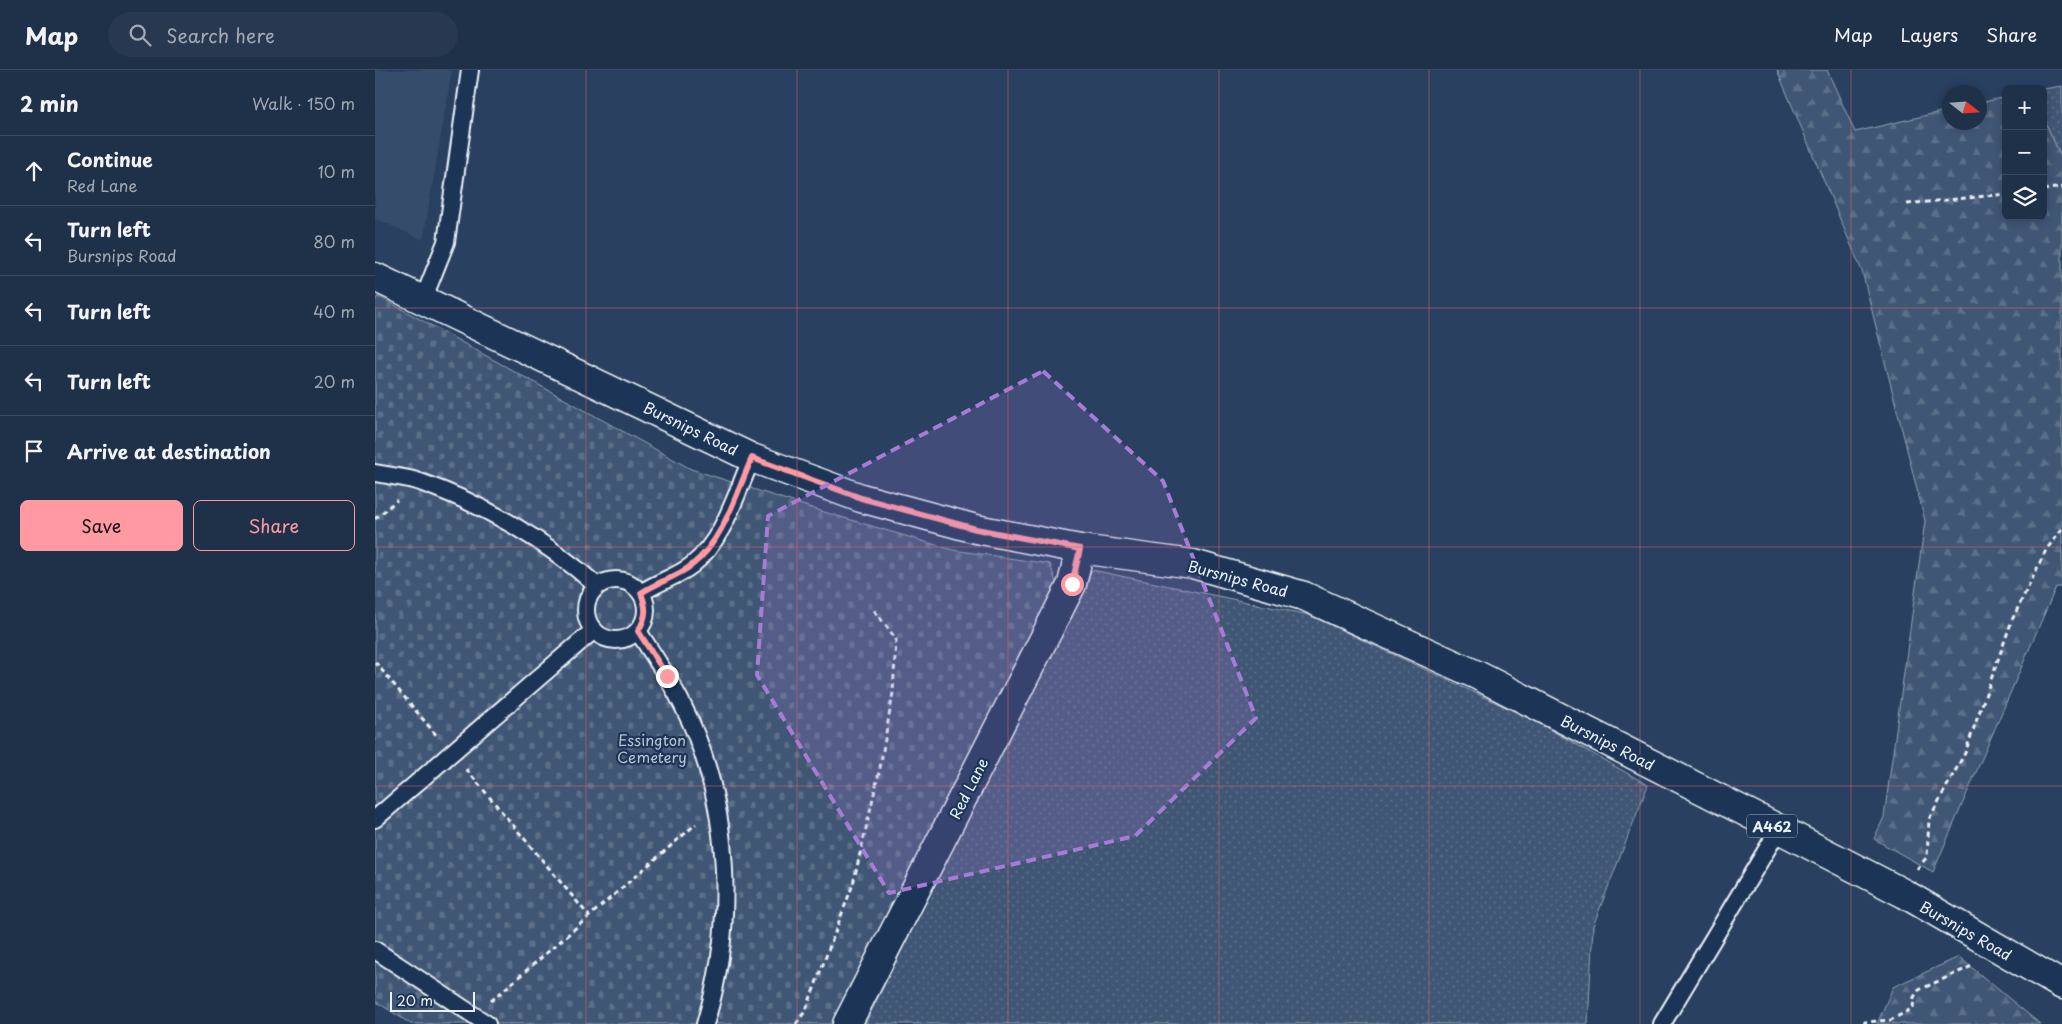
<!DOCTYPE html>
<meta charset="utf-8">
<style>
body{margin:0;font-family:"Playpen Sans",sans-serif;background:#273850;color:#f1f3f6}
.controls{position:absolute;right:15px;top:15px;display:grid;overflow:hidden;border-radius:8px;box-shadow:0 2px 8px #0003}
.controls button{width:45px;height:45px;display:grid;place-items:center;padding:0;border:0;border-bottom:1px solid #3c4b61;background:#1f3049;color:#f1f3f6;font:25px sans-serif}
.compass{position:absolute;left:1567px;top:15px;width:45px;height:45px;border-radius:50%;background:#1f3049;box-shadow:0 2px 8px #0003;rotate:107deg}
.scale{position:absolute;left:15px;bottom:12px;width:85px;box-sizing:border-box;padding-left:5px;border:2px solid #e8f1f8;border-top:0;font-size:14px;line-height:18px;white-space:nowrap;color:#e8f1f8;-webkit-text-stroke:4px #1d3557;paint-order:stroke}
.stop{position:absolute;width:15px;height:15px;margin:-11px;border:4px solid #ff9aa2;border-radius:50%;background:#fff}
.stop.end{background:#ff9aa2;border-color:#fff;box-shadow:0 1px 5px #0008}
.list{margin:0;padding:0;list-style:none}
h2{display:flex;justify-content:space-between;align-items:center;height:65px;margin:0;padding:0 20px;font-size:21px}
h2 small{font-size:16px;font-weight:400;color:#a1a9b4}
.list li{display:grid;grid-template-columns:32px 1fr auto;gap:15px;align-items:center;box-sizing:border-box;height:70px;padding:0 20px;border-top:1px solid #3c4b61}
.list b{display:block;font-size:19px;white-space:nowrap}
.list p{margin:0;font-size:16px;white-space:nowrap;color:#a1a9b4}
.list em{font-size:16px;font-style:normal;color:#a1a9b4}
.actions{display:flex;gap:10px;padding:15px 20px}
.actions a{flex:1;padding:11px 0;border:1px solid #ff9aa2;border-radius:8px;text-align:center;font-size:18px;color:#ff9aa2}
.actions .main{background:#ff9aa2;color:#111}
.icon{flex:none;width:28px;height:28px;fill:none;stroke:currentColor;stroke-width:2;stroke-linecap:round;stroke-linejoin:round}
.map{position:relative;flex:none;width:1687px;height:954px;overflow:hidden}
header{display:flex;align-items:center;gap:30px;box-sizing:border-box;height:70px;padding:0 25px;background:#1f3049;border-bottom:1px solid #3c4b61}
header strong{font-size:24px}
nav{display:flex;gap:28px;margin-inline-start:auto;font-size:18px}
.search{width:350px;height:45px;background:#273850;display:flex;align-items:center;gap:12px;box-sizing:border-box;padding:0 18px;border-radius:28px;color:#a1a9b4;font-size:19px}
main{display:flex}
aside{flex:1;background:#1f3049}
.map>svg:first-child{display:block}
.built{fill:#364d6b}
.grass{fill:url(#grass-dots);stroke:#94a4b6}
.forest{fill:url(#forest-firs);stroke:#94a4b6}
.cemetery{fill:url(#cemetery-stones);stroke:#94a4b6}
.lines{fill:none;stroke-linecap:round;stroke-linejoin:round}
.lane-casing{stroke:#e8f1f8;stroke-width:20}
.street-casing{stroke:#e8f1f8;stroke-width:31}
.primary-casing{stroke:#e8f1f8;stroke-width:31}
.path{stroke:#e8f1f8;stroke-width:3;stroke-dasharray:5 4;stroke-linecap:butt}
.lane{stroke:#1d3557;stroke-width:16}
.street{stroke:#1d3557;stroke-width:28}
.primary{stroke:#1d3557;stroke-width:28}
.route{stroke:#ff9aa2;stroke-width:6}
.marked{fill:#a77bd6;fill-opacity:0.2;stroke:#a77bd6;stroke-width:4;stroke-dasharray:10 6;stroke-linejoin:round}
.grid{fill:none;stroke:#db6466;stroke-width:1;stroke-opacity:0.55}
.labels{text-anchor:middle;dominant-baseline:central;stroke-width:4.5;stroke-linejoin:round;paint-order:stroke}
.shield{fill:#1d3557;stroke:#abb9c8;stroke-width:1}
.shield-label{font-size:14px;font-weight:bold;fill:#e8f1f8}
.street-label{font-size:15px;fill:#e8f1f8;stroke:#1d3557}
.park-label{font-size:15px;fill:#b6c3d0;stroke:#1d3557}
</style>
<header>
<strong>Map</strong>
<div class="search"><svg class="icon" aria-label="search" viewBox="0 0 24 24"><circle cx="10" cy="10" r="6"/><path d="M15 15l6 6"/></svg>Search here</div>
<nav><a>Map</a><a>Layers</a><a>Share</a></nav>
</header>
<main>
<aside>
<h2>2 min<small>Walk · 150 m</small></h2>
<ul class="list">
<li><svg class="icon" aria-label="ahead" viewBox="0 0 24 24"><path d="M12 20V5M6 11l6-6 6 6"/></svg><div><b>Continue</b><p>Red Lane</p></div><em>10 m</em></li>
<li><svg class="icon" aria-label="left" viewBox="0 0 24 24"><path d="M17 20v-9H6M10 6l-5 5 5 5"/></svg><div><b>Turn left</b><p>Bursnips Road</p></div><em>80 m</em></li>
<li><svg class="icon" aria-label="left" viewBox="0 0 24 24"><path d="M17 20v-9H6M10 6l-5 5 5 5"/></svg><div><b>Turn left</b></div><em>40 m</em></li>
<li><svg class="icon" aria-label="left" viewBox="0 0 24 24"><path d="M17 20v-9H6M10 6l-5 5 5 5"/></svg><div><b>Turn left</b></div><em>20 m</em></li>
<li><svg class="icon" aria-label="arrive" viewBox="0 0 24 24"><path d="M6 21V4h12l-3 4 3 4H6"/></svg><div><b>Arrive at destination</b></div></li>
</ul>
<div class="actions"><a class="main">Save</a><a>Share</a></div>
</aside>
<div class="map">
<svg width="1687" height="954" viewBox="0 0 1687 954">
<defs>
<pattern id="grass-dots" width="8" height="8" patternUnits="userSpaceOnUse" patternTransform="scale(1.25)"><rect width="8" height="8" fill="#415774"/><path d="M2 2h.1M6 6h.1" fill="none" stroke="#5c7089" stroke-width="1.8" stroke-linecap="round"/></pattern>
<pattern id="forest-firs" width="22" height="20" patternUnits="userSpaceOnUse" patternTransform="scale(1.25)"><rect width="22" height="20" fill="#415774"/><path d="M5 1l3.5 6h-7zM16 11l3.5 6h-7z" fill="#5c7089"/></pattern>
<pattern id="cemetery-stones" width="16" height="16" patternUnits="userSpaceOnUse" patternTransform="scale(1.25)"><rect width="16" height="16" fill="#415774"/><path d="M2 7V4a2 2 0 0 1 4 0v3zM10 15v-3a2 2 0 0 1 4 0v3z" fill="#5c7089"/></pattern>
</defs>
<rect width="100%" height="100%" fill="#294061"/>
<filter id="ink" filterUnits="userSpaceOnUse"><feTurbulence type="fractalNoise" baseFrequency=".02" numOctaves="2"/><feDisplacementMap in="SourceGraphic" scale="10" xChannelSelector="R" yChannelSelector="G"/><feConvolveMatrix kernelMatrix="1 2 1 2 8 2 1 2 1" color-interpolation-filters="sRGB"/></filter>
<g filter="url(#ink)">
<!-- built -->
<path class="built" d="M 0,0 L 77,0 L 48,170 L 0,148 Z"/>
<!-- grass -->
<g class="grass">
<path d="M 1687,16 L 1687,89 L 1668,47 L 1668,19 Z"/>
<path d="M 717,500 L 934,545 L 1158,650 L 1273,715 L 1218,856 L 1213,954 L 490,954 Z"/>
</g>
<!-- forest -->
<g class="forest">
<path d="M 1402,0 L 1452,0 L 1480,62 L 1574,40 L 1574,52 L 1604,52 L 1605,33 L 1631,27 L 1631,146 L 1668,146 L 1668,47 L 1687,89 L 1687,517 L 1681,517 L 1558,802 L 1499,769 L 1509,747 L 1550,451 L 1487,201 Z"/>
<path d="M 1584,887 L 1665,954 L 1502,954 L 1518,917 Z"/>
</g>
<!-- cemetery -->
<path class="cemetery" d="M 3,226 L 316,399 L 449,442 L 578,480 L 675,494 L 683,519 L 459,954 L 36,954 L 0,931 L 0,231 Z"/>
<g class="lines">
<!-- lane casing -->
<g class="lane-casing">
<g id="lane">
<path d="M 48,230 L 71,172 L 95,0"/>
<path d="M 0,403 C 15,406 31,407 45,412 C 108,434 172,471 222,516"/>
<circle cx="241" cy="540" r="30"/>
<path d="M 266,523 C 282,512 302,507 317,495 C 349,470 361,423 377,388"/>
<path d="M 263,561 C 278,585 295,609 308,636 C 356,731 361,853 330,954"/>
<path d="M 0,749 L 219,560"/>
<path d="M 0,880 L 112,954"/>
<path d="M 1287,954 L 1404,759"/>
</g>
</g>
<!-- street casing -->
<g class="street-casing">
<path id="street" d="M 472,954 L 697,514 L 705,479"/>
</g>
<!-- primary casing -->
<g class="primary-casing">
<path id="primary" d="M 0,207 L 377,388 L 486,428 L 601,459 L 705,479 L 818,494 L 929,526 L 1102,605 L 1404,759 L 1530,824 L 1687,915"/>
</g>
<!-- path -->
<g class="path">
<path d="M 1668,120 L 1687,117"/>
<path d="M 1532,134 L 1631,124"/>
<path d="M 0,449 L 22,430"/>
<path d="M 0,592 L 62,666"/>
<path d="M 91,699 L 214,846"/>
<path d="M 1542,799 L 1552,787 L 1554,749 L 1590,683 L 1637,550 L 1671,480 L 1687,459"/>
<path d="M 116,931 L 321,754"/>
<path d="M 421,954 L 431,940 L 478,814 L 505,698 L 518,623 L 521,569 L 498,539"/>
<path d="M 1488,954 L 1490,952 L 1516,950 L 1538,938 L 1539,927 L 1544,920 L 1597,896"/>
</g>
<!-- lane -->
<use href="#lane" class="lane"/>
<!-- street -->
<use href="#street" class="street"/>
<!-- primary -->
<use href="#primary" class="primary"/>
</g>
</g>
<g class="lines" filter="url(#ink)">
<!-- route -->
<path class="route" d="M 292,606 L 263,561 C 272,547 272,538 266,523 C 282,512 302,507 317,495 C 349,470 361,423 377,388 L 486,428 L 601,459 L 705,479 L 697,514"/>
</g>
<!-- marked area -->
<path class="marked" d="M 668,301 L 788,411 L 881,648 L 760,766 L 514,823 L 382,605 L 393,446 Z"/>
<!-- grid -->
<path class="grid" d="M 211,0 L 211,954M 422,0 L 422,954M 633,0 L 633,954M 844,0 L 844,954M 1054,0 L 1054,954M 1265,0 L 1265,954M 1476,0 L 1476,954M 0,238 L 1687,238M 0,477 L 1687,477M 0,716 L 1687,716"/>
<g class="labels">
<!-- shield labels -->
<rect class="shield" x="1372" y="744.5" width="50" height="23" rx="4"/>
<g class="shield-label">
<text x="1397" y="756">A462</text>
</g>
<!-- street labels -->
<g class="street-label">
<text transform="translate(316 358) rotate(26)">Bursnips Road</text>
<text transform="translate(863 508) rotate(15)">Bursnips Road</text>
<text transform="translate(1233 672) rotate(27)">Bursnips Road</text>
<text transform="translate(593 718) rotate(-63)">Red Lane</text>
<text transform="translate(1591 860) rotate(30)">Bursnips Road</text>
</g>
<!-- park labels -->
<g class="park-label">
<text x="277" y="669">Essington<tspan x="277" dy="17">Cemetery</tspan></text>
</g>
</g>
</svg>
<div class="controls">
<button>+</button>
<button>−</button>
<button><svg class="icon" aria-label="layers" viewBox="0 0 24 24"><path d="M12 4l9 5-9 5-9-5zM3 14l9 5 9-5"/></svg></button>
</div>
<svg class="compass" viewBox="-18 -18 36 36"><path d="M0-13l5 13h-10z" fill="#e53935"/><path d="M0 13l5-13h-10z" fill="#a1a9b4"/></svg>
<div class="scale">20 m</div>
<div class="stop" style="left:697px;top:514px"></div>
<div class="stop end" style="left:292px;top:606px"></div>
</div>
</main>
